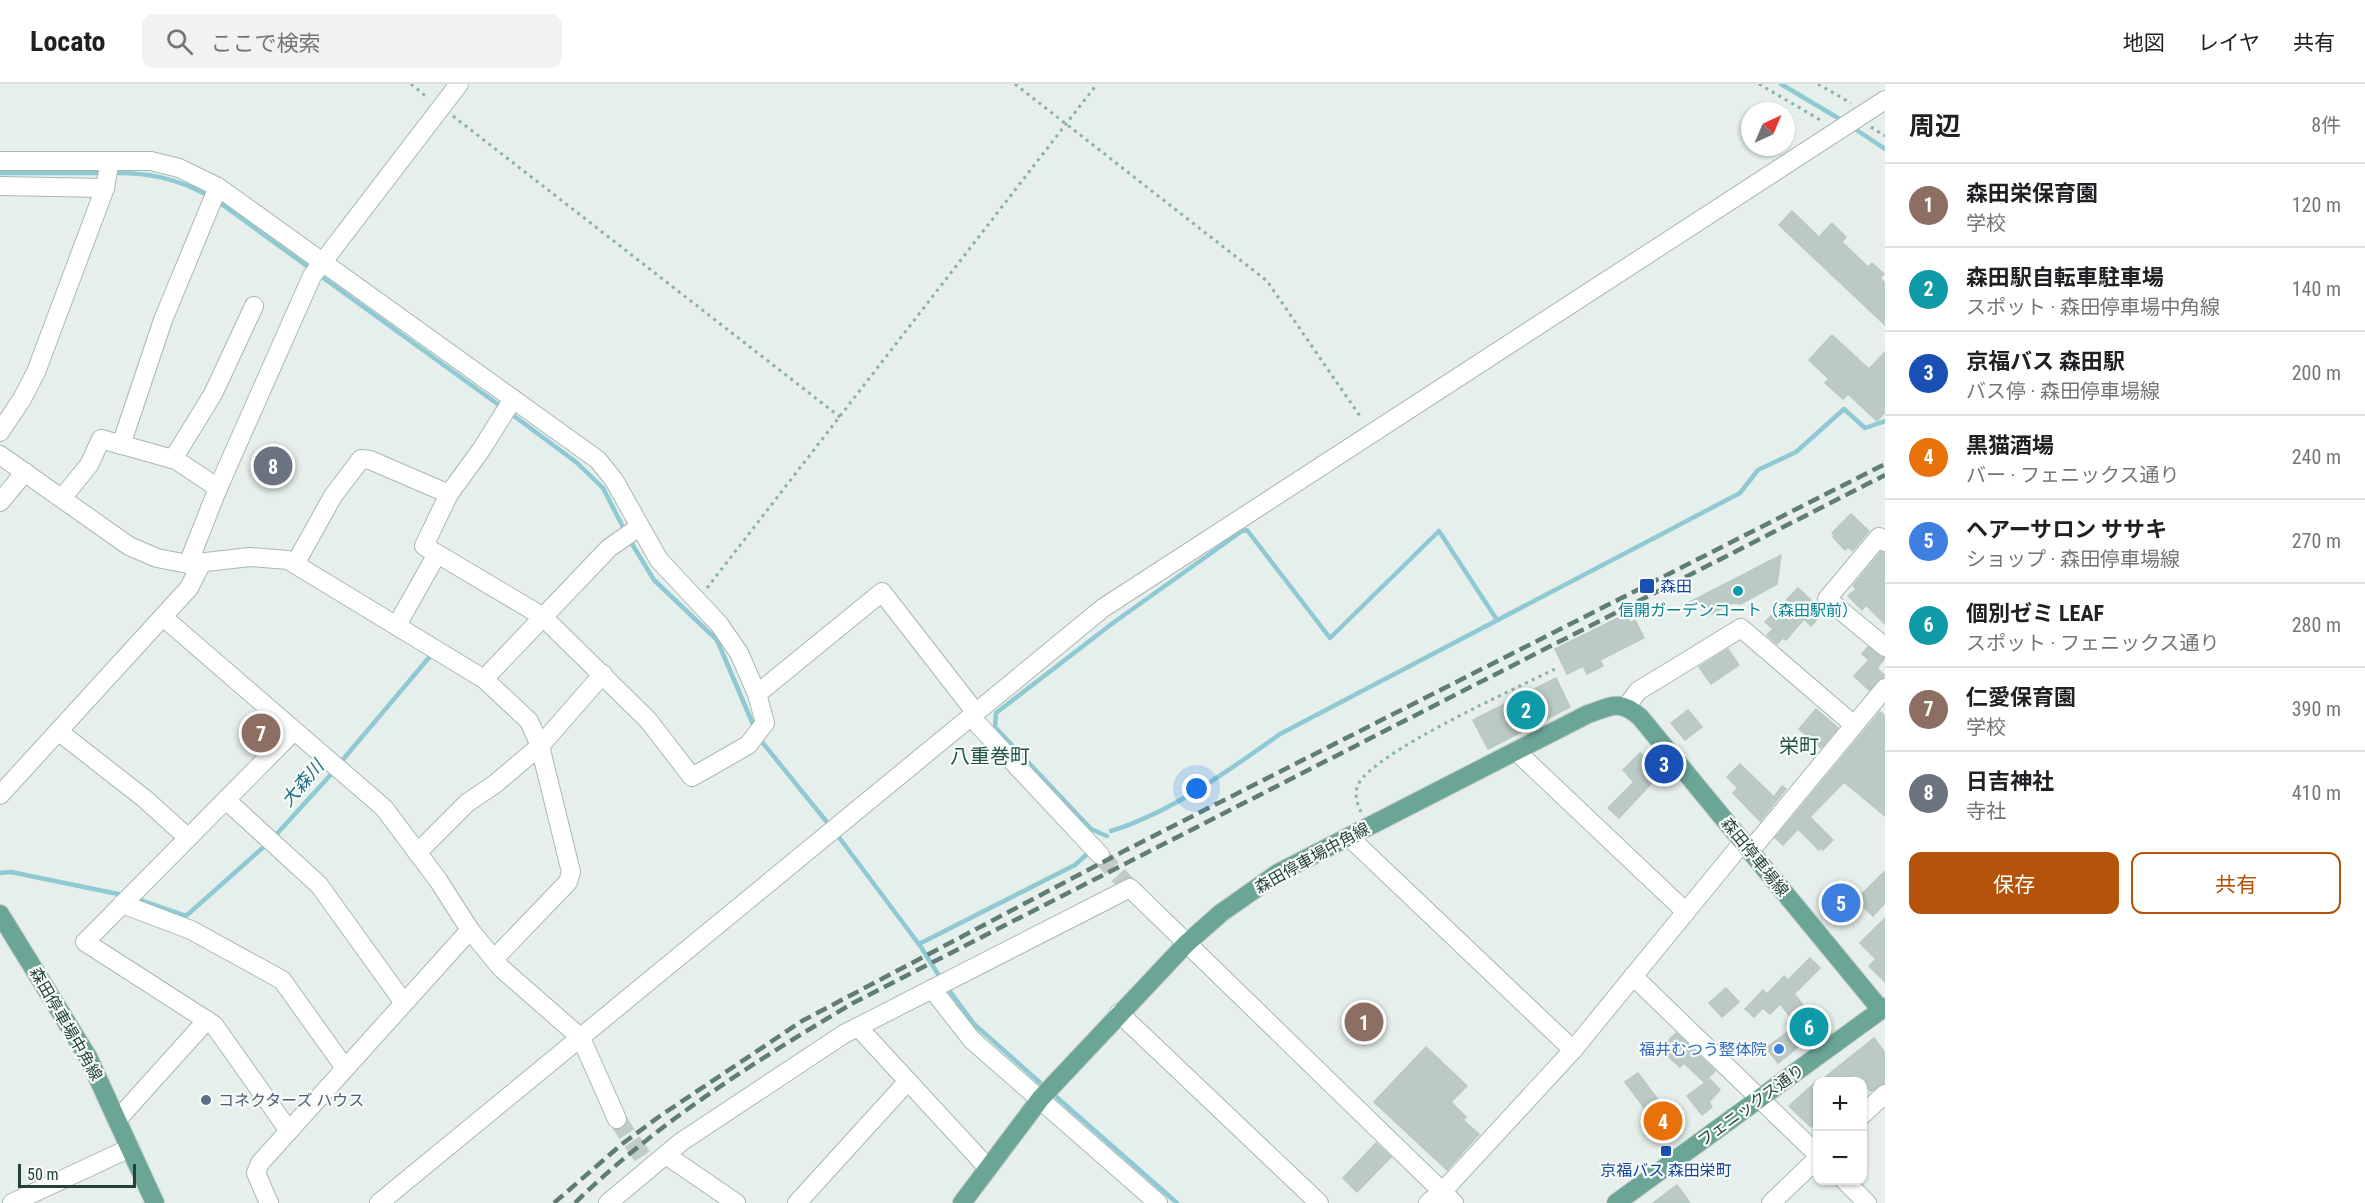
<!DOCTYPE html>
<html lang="ja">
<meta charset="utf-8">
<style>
body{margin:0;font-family:"Roboto Condensed","Noto Sans JP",sans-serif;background:#f2f2f2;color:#202124}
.controls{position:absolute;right:18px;bottom:18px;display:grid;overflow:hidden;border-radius:12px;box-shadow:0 2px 4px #0004}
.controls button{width:54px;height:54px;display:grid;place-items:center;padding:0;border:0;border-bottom:2px solid #e0e0e0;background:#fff;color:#202124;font:30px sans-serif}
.compass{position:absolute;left:1741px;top:18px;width:54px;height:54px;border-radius:50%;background:#fff;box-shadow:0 2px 4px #0004;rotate:44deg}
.scale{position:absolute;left:18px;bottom:15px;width:118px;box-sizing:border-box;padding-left:6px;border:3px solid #24423a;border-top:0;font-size:16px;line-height:21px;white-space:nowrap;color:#24423a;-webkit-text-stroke:4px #f7fbf9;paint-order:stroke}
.you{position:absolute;left:1197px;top:705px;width:21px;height:21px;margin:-15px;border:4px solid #fff;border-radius:50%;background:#1a73e8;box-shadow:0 0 0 9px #1a73e833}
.badge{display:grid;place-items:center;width:39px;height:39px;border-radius:50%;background:#b45309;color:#fff;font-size:20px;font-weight:700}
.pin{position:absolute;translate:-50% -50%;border:3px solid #fff;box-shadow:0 2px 6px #0006}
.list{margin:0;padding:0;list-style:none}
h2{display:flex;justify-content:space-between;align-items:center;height:78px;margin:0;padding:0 24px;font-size:26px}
h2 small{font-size:20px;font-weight:400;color:#757577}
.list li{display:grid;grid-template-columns:39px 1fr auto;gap:18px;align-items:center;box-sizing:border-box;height:84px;padding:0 24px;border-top:2px solid #e0e0e0}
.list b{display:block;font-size:22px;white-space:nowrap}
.list p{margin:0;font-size:20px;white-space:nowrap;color:#757577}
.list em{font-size:20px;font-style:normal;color:#757577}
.actions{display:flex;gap:12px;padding:18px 24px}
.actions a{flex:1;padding:14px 0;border:2px solid #b45309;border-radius:12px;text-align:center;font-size:21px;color:#b45309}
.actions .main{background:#b45309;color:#fff}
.icon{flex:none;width:33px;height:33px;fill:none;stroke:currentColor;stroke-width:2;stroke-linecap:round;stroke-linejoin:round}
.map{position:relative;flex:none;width:1885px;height:1119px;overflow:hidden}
header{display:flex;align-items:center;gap:36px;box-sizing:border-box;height:84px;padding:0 30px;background:#fff;border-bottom:2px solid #e0e0e0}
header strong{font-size:28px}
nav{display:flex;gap:33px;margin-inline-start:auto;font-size:21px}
.search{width:420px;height:54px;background:#f2f2f2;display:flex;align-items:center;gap:15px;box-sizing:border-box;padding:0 21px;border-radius:12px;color:#757577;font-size:22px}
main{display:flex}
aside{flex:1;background:#fff}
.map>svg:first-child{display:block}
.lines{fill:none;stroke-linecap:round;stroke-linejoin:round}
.stream{stroke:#8ec9d4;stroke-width:4.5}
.building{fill:#bbcac4;stroke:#b8c9c2;stroke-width:1.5}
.minor-tunnel{stroke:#bfccc8;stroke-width:18;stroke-dasharray:18 9;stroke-linecap:butt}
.minor-casing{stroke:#a8b8b2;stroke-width:20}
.major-casing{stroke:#c2cac8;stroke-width:20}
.path{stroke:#86b3a5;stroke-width:3;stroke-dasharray:3 4.5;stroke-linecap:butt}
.minor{stroke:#fff;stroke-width:18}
.major{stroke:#6aa596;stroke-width:18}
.rail{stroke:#5f7d75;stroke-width:4.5;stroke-dasharray:12 6;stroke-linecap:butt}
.transit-dot{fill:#1a4fb4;stroke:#f7fbf9;stroke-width:2}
.culture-dot{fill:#0f9aa8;stroke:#f7fbf9;stroke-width:2}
.shop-dot{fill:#3f7fe0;stroke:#f7fbf9;stroke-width:2}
.service-dot{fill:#5c6f8a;stroke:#f7fbf9;stroke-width:2}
.labels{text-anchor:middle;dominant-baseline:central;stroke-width:4.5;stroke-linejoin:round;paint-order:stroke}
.transit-label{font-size:16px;fill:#164399;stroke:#f7fbf9;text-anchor:start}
.culture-label{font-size:16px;fill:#0d838f;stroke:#f7fbf9}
.street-label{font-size:16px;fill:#24423a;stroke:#f7fbf9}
.shop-label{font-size:16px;fill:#366cbe;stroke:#f7fbf9;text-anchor:end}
.service-label{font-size:16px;fill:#4e5e75;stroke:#f7fbf9;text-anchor:start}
.water-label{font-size:18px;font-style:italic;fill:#1c6f80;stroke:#f7fbf9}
.quarter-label{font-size:20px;fill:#1f5548;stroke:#f7fbf9}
</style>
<header>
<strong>Locato</strong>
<div class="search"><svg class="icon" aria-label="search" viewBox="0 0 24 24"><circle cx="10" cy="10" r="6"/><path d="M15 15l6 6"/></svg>ここで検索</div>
<nav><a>地図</a><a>レイヤ</a><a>共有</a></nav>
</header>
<main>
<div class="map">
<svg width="1885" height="1119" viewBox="0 0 1885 1119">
<rect width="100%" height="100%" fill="#e6efeb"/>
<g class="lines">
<!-- stream -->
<g class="stream">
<path d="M 1781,0 L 1843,37"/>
<path d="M 1852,43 L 1885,65"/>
<path d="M 0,89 L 102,89"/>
<path d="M 111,89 C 147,88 176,94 209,112"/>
<path d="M 216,116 L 311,185"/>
<path d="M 318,190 L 503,324"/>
<path d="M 510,329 L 576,378 L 603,404 L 625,447"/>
<path d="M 629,455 L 654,496 L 717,556 L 755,645"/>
<path d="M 758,653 L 830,742"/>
<path d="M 340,679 L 432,570 L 430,569"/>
<path d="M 1111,747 C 1172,728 1228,687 1280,650 L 1740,409 L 1758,386 L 1796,368 L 1844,325 L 1865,344 L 1885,337"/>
<path d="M 835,748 L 921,863 L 941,895"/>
<path d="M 1107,752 L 1091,745 L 995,643 L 996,629 L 1113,539 L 1242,447 L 1247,446 L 1330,554 L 1439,447 L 1497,536"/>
<path d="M 274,753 L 335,686"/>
<path d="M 0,789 L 11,788 L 123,811"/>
<path d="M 134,814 L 186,832 L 268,759"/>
<path d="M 919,860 L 1075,781 L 1086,771"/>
<path d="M 946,902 L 974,940 L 1046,1004"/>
<path d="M 1053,1010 L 1177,1119"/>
</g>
</g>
<!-- building -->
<g class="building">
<path d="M 1792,127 L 1819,153 L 1832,139 L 1846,153 L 1842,158 L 1868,183 L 1872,179 L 1884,190 L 1880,194 L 1885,199 L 1885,241 L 1779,141 Z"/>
<path d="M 1832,251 L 1869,285 L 1885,268 L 1885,328 L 1877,337 L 1848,310 L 1843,315 L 1825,299 L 1829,295 L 1809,276 Z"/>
<path d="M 1851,430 L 1869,447 L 1852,467 L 1848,463 L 1845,466 L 1833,453 L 1834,451 L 1832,449 Z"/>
<path d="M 1881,468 L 1885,469 L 1885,540 L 1866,521 L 1862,526 L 1848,512 L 1856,505 L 1853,502 Z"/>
<path d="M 1781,471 L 1777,500 L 1741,520 L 1732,519 L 1707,532 L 1702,523 L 1690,518 Z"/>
<path d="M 1798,504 L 1824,528 L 1811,542 L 1804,535 L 1786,556 L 1783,554 L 1777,560 L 1767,551 L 1773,545 L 1765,538 Z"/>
<path d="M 1626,530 L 1630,539 L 1635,536 L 1644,554 L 1600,576 L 1603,582 L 1587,590 L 1583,582 L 1567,590 L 1555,565 Z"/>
<path d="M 1868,563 L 1885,574 L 1877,584 L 1885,592 L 1869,606 L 1854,592 L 1869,576 L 1862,570 Z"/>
<path d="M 1728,565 L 1739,581 L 1711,600 L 1699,583 Z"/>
<path d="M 1556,594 L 1570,623 L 1488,665 L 1473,636 Z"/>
<path d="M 1816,625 L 1838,644 L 1821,664 L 1799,645 Z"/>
<path d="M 1688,626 L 1702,643 L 1685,656 L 1671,639 Z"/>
<path d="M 1880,628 L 1885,632 L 1885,732 L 1844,698 L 1810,733 L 1833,756 L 1823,766 L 1821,763 L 1819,766 L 1798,745 L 1783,761 L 1775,754 Z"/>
<path d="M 1640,669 L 1661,689 L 1619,734 L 1608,724 L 1634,698 L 1623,686 Z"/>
<path d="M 1740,680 L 1774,713 L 1782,702 L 1786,705 L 1760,737 L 1733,709 L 1738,704 L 1727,693 Z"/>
<path d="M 1885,787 L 1885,819 L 1873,832 L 1856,816 Z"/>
<path d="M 1885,834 L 1885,898 L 1869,882 L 1876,875 L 1860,859 Z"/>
<path d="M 1810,874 L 1820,884 L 1794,910 L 1822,944 L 1778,979 L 1766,964 L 1797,941 L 1780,920 L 1770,930 L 1763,924 L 1754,933 L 1745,925 L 1763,906 L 1767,910 L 1784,892 L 1788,896 Z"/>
<path d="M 1726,904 L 1739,918 L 1722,933 L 1709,919 Z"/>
<path d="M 1676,949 L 1715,987 L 1704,998 L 1684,979 L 1680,983 L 1660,965 Z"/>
<path d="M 1874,954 L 1885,969 L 1885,999 L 1871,1007 L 1855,991 L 1846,998 L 1819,998 Z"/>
<path d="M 1426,963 L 1467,1002 L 1451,1018 L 1466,1033 L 1463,1036 L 1479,1050 L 1447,1086 L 1374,1018 Z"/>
<path d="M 1638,989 L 1681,1047 L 1668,1056 L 1625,998 Z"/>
<path d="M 1710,995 L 1720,1006 L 1709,1018 L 1712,1023 L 1702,1031 L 1687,1012 Z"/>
<path d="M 1818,996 L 1818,1036 L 1811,1043 L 1789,1022 Z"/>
<path d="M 1376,1059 L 1391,1073 L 1357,1108 L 1343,1094 Z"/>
<path d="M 1677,1101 L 1690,1119 L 1653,1119 Z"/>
</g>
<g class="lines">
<!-- minor-tunnel -->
<g class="minor-tunnel">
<path d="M 1100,771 L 1130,804"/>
<path d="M 617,1035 L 644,1075"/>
</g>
<!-- minor casing -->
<g class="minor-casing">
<g id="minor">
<path d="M 0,77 L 151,77 L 179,84 L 218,103 L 598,376 L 614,396 L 659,476 L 719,540 L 739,569 L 757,610 L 882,508 L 976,629"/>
<path d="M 0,102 L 105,104"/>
<path d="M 513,315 L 481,366 L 449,410 L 424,462 L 542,532 L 648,636 L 692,693 L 748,661 L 765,639 L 757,610"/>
<path d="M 0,348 L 22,315 L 36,288 L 105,104 L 110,77"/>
<path d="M 121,361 L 163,236 L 218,103"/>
<path d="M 0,371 L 129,462 L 157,474 L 188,480 L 250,473 L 288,476 L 484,595 L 529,637 L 540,662 L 571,788 L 568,798 L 494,875"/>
<path d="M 173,375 L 213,310 L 254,222"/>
<path d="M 62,414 L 89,381 L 101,355 L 176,376 L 218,404"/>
<path d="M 0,418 L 25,388"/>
<path d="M 1885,458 L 1879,453 L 1827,515 L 1885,563"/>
<path d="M 188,480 L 218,404 L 312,192 L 459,0"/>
<path d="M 295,480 L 333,412 L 361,375 L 370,376 L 449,410"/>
<path d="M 163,533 L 384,724 L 438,796 L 470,846 L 501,884 L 581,954 L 617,1035"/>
<path d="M 397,541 L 437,470"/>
<path d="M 484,595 L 609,464 L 639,443"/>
<path d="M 1627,622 L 1638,607 L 1741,544 L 1854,641"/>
<path d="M 971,633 L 1100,771"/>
<path d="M 58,647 L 145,715 L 188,754"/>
<path d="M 1516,667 L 1686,828"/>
<path d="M 0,711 L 189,504 L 201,480"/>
<path d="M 226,716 L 319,801 L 404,919"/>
<path d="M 1349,753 L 1573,966"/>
<path d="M 1750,767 L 1885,604"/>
<path d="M 417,769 L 467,719 L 495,700 L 540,662 L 603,590"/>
<path d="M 122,820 L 191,846 L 282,896 L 345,984"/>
<path d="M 1633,892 L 1818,1071"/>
<path d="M 932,905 L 972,956 L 1158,1119"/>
<path d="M 1119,929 L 1319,1119"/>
<path d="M 858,943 L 988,1084"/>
<path d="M 1862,1031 L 1885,1010"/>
<path d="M 117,1036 L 207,936"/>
<path d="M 289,1047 L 214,941 L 85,858 L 294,647"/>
<path d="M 666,1071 L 736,1119"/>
<path d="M 1844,1096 L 1867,1119"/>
<path d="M 12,1119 L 130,1064"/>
<path d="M 269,1119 L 256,1089 L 260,1079 L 470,846"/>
<path d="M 379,1119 L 1103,524 L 1885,16"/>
<path d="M 608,1119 L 681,1058 L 844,950 L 1130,804 L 1454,1119"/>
<path d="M 797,1119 L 908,997"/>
<path d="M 1428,1119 L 1443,1107 L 1573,966 L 1743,758"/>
<path d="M 1771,1119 L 1818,1074"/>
</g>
</g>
<!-- major casing -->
<g class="major-casing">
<g id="major">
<path d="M 0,830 L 88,973 L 155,1119"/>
<path d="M 962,1119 L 1041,1014 L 1186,860 L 1221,829 L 1278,789 L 1588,630 C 1612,622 1619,615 1640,633 L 1881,926"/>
<path d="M 1616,1119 L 1885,923"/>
</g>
</g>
<!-- path -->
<g class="path">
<path d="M 411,0 L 428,14"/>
<path d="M 1015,0 L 1267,197 L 1362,335"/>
<path d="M 1759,0 L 1822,37"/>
<path d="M 1818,0 L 1851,19"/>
<path d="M 453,32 L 840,333"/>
<path d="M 1871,43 L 1885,52"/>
<path d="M 707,504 L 1097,0"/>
<path d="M 1361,728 C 1357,720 1354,710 1358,701 C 1372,669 1517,604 1555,585"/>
</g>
<!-- minor -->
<use href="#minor" class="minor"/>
<!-- major -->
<use href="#major" class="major"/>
<!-- rail -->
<g class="rail">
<path d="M 554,1119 L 622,1060 L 660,1032 L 802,937 L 1124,767 L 1885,380"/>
<path d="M 575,1119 C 656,1039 756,977 853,919 L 1885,391"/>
</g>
</g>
<!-- markers -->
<g class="transit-dot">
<rect x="1639" y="494" width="16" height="16" rx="3"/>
<rect x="1660" y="1061" width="12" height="12" rx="3"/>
</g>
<circle class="culture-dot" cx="1738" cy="507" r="6"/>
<circle class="shop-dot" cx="1779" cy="965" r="6"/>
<circle class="service-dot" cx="206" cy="1016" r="6"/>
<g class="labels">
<!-- transit labels -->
<g class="transit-label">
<text x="1660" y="502">森田</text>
<text x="1666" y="1086" text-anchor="middle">京福バス 森田栄町</text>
</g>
<!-- culture labels -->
<g class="culture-label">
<text x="1738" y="526">信開ガーデンコート（森田駅前）</text>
</g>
<!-- street labels -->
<g class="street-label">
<text transform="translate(1755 773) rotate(51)">森田停車場線</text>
<text transform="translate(1312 774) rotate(-29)">森田停車場中角線</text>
<text transform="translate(66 940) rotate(60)">森田停車場中角線</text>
<text transform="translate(1751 1021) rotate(-36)">フェニックス通り</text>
</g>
<!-- shop labels -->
<g class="shop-label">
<text x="1767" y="965">福井むつう整体院</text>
</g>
<!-- service labels -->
<g class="service-label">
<text x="218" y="1016">コネクターズ ハウス</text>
</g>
<!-- water labels -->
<g class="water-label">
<text transform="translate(302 699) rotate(-49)">大森川</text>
</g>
<!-- quarter labels -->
<g class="quarter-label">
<text x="1799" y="662">栄町</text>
<text x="990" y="672">八重巻町</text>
</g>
</g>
</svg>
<div class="controls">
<button>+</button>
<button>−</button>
</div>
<svg class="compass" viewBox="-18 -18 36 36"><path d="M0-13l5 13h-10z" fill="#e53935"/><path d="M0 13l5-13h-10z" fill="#757577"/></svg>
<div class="scale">50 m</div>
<div class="you"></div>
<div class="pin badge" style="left:1364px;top:938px;background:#8d6e63">1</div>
<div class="pin badge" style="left:1526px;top:626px;background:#0f9aa8">2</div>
<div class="pin badge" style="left:1664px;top:680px;background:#1a4fb4">3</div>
<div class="pin badge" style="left:1663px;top:1037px;background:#e8710a">4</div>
<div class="pin badge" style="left:1841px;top:819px;background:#3f7fe0">5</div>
<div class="pin badge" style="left:1809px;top:943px;background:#0f9aa8">6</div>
<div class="pin badge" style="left:261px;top:649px;background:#8d6e63">7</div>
<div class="pin badge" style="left:273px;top:382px;background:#6b7280">8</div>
</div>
<aside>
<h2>周辺<small>8件</small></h2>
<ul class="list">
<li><span class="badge" style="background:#8d6e63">1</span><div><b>森田栄保育園</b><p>学校</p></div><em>120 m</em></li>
<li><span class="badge" style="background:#0f9aa8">2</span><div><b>森田駅自転車駐車場</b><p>スポット · 森田停車場中角線</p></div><em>140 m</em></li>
<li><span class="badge" style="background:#1a4fb4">3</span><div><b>京福バス 森田駅</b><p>バス停 · 森田停車場線</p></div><em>200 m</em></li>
<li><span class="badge" style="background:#e8710a">4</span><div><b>黒猫酒場</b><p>バー · フェニックス通り</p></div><em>240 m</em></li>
<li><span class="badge" style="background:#3f7fe0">5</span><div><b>ヘアーサロン ササキ</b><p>ショップ · 森田停車場線</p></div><em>270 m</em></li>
<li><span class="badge" style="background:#0f9aa8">6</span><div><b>個別ゼミ LEAF</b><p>スポット · フェニックス通り</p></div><em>280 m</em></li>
<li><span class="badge" style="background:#8d6e63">7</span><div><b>仁愛保育園</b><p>学校</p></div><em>390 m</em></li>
<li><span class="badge" style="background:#6b7280">8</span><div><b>日吉神社</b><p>寺社</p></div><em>410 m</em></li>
</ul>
<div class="actions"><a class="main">保存</a><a>共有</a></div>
</aside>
</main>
